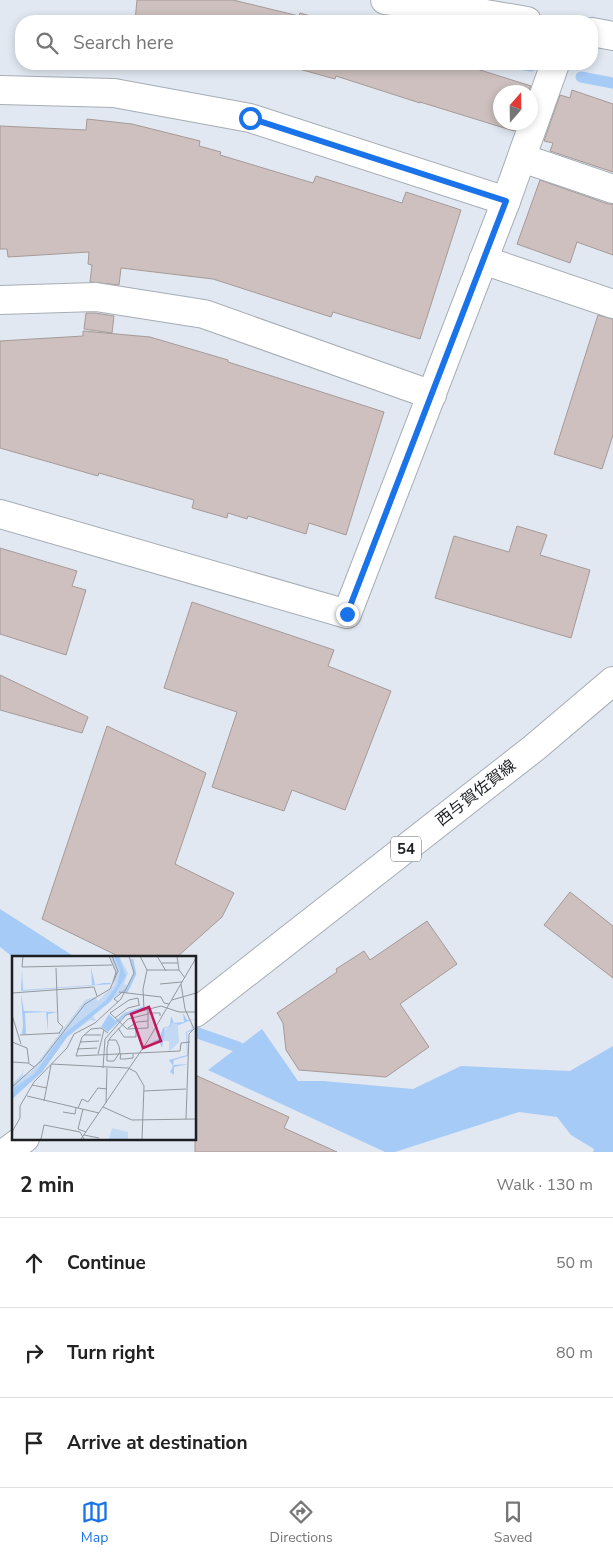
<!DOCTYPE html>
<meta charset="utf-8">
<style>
body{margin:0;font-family:"Nunito Sans","Noto Sans JP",sans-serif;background:#f2f2f2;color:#222}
.compass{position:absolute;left:493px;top:85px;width:45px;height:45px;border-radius:50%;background:#fff;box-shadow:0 2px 8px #0003;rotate:20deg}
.stop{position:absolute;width:15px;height:15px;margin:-11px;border:4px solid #1a73e8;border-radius:50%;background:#fff}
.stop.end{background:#1a73e8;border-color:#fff;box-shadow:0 1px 5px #0008}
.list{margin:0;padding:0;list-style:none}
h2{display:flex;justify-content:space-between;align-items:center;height:65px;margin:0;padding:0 20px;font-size:21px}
h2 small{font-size:16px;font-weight:400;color:#767676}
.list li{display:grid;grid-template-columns:32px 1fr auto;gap:15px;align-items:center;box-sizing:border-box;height:90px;padding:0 20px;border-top:1px solid #e0e0e0}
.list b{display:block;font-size:19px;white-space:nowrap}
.list em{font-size:16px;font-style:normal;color:#767676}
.icon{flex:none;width:28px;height:28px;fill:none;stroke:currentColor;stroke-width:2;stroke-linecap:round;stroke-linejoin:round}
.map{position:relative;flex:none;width:613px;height:1152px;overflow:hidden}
.search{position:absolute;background:#fff;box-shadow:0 2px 8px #0003;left:15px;right:15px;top:15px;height:55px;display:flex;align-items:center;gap:12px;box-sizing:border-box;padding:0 18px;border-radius:20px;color:#767676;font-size:19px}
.sheet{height:335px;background:#fff}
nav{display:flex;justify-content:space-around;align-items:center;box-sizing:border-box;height:70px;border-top:1px solid #e0e0e0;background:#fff;font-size:14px;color:#767676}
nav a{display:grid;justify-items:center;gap:2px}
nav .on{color:#1a73e8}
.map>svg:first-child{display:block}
.water{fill:#a7cbf7}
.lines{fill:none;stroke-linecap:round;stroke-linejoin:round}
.stream{stroke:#a7cbf7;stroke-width:11}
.building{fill:#cdc0be;stroke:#a69a98}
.street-casing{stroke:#a6adb5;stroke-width:30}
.secondary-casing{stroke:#a6adb5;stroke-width:30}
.primary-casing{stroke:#a6adb5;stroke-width:30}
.street{stroke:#fff;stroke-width:28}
.secondary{stroke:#fff;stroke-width:28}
.primary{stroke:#fff;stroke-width:28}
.route{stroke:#1a73e8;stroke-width:6}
.labels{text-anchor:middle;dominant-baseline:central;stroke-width:4;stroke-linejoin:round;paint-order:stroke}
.shield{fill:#fff;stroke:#616264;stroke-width:1}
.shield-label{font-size:15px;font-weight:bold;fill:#1d1f22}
.street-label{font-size:16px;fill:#1d1f22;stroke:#fff}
.inset-river{fill:none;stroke:#a7cbf7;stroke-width:2.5}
.inset-road{fill:none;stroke:#93989e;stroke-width:1}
.view{fill:#c2185b;fill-opacity:0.15;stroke:#c2185b;stroke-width:2.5}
.inset-edge{fill:none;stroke:#1d1f22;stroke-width:2.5}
</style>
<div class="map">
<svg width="613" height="1152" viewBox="0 0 613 1152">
<rect width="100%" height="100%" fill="#e1e8f1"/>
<!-- water -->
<g class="water">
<path d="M 0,909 L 75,957 L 14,958 L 0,947 Z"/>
<path d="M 262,1029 L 298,1081 L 323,1081 L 413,1089 L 461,1066 L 570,1071 L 613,1046 L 613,1152 L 593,1152 L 594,1149 L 571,1135 L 557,1117 L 519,1112 L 395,1152 L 385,1152 L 208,1070 Z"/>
</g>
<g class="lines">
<!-- stream -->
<g class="stream">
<path d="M 520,64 L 531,66"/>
<path d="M 581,77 L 613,83"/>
<path d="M 195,1032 L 238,1047"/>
</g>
</g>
<!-- building -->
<g class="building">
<path d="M 137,0 L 233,0 L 299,16 L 300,13 L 329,21 L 135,21 Z"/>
<path d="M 281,64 L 461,64 L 531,86 L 528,92 L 500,92 L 500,122 L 517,122 L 514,131 L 420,102 L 420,103 L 336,76 L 335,79 Z"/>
<path d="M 572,90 L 613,104 L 613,172 L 550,151 L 553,143 L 544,141 L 560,95 L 570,98 Z"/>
<path d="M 87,119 L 132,124 L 200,141 L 199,146 L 221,152 L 220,155 L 313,183 L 316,176 L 402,203 L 406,192 L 461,210 L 420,339 L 333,312 L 331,317 L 213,279 L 121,268 L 119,285 L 90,282 L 92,265 L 88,264 L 89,252 L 8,257 L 7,249 L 0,249 L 0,126 L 86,130 Z"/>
<path d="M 540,180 L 608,204 L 613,204 L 613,255 L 577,242 L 570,263 L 517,244 Z"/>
<path d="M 86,313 L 95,313 L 114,316 L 112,333 L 84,329 Z"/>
<path d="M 598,315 L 613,319 L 613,435 L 602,469 L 554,454 Z"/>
<path d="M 83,331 L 150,337 L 228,360 L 228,362 L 384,412 L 346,535 L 309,523 L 306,534 L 248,516 L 247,519 L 228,513 L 227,518 L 192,508 L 194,500 L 99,473 L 98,476 L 0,448 L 0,341 L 83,336 Z"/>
<path d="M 517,526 L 547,535 L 540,555 L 590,570 L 571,638 L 435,598 L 454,536 L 509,552 Z"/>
<path d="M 0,548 L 77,571 L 72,586 L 86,590 L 66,655 L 0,634 Z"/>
<path d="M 192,602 L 334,650 L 328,666 L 391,691 L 345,810 L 292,790 L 284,811 L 212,787 L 237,712 L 164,688 Z"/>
<path d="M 0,675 L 88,717 L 82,733 L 0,710 Z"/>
<path d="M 107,726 L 206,773 L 175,864 L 234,893 L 222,917 L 177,957 L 120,957 L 42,919 Z"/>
<path d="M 570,892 L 613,926 L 613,978 L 544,925 Z"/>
<path d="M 427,921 L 457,964 L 400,1004 L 429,1047 L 386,1077 L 299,1070 L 286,1050 L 283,1023 L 277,1013 L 337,972 L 336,969 L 364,951 L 370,960 Z"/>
<path d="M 195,1075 L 289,1117 L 284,1128 L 337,1152 L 195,1152 Z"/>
</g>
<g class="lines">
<!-- street casing -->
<g class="street-casing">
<g id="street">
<path d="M 385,0 L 450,8 L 451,0"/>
<path d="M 0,90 L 114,93 L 250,118 L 506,201"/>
<path d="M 522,158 L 613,189"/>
<path d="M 483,260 L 613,304"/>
<path d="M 0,300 L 96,297 L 204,314 L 432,395"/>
<path d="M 0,514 L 347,614 L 506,201 L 555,64"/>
</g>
</g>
<!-- secondary casing -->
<g class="secondary-casing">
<g id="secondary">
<path d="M 450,8 L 527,21"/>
<path d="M 592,32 L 613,36"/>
</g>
</g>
<!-- primary casing -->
<g class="primary-casing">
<g id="primary">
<path d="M 195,1013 L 534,748 L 613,681"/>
<path d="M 6,1152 L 25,1138"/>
</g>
</g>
<!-- street -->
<use href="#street" class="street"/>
<!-- secondary -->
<use href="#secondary" class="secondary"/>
<!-- primary -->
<use href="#primary" class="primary"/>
</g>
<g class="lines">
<!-- route -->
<path class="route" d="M 250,118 L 506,201 L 347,614"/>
</g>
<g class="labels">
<!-- shield labels -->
<rect class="shield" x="391" y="836.5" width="30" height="25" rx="4"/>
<g class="shield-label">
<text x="406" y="849">54</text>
</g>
<!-- street labels -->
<g class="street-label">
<text transform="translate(476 793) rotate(-38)">西与賀佐賀線</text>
</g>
</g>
<!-- overview -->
<g transform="translate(12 956)">
<rect width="184" height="184" fill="#e1e8f1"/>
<path d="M 98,0 L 102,0 L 108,15 L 105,29 L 93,45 L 50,79 L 22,118 L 0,134 L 0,128 L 10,118 L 11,112 L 11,120 L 18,117 L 73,44 L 83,41 L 86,45 L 102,29 L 104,18 ZM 107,0 L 116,17 L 112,28 L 116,30 L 81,60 L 84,65 L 78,64 L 55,81 L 30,116 L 22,124 L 15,128 L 0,144 L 10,130 L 23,123 L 53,82 L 99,45 L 114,20 ZM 159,67 L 166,69 L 167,86 L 157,96 L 157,85 L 150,85 L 150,79 ZM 100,172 L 116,176 L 116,183 L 97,183 Z" fill="#c2d8f3"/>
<path d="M 102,0 L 107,0 L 114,20 L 99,45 L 55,81 L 30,116 L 0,143 L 2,132 L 22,118 L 50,79 L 93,45 L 105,29 L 108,15 ZM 79,11 L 83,29 L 91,27 L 98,27 L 100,28 L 9,35 L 10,12 L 11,34 L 80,29 ZM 9,37 L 12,55 L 46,56 L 36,58 L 36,76 L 34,56 L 13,57 L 14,78 L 10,78 L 11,69 L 6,70 L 11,69 ZM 171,57 L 175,64 L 184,63 L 179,64 L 181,75 L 175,76 L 176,100 L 162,104 L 161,109 L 177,108 L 162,111 L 162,119 L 158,116 L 161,110 L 157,104 L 175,99 L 174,76 L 180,73 L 179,64 L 167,69 L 160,67 L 158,71 L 153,72 L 150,92 L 147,85 L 137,87 L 147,83 L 151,72 L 158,70 L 159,60 L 162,67 L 172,66 ZM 97,58 L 104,65 L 95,75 L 89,71 Z" fill="#a7cbf7"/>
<path class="inset-river" d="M 114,37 L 123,18 L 120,3M 95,75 L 113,58 L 131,52"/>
<path class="inset-road" d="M 11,0 L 10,11 L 100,9M 97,0 L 104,16 L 101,26M 128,0 L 135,14 L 131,33 L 132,53M 145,0 L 154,15M 165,0 L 167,14 L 173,22M 150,7 L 166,7M 44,12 L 46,66 L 51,71 L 47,77M 135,14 L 167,14M 148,28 L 170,26M 169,28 L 173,53 L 182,73 L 177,78 L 174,163M 107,36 L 149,41 L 152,47 L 157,48M 0,37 L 82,31 L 85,40M 160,44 L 184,37M 106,46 L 102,43 L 115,32M 127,49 L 126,42 L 117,44 L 98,57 L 115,73 L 136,72 L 136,53M 136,57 L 148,57 L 148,60M 0,59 L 9,88M 103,62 L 116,52 L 128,49M 106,72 L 112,81 L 124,81 L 124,73M 116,72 L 125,66 L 136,65M 96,77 L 89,72 L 79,73 L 70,81 L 64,100 L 168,95 L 169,87 L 178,86M 8,79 L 48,77M 72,79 L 89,79M 97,84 L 104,84 L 107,90 L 108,96 L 102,105 L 95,105 L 95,92 L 96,88 L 96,85 L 97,84 L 98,82 L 116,63 L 136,58M 0,86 L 15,92 L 17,107M 68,86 L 87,85M 65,93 L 85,92M 109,97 L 108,103 L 113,103 L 121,102 L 121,98M 86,98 L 92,74M 0,106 L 16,107 L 22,111M 39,108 L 116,112 L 124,116 L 132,130 L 130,183M 91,112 L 93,83 L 114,59 L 149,50 L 167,56 L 184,56M 20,129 L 35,132M 0,131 L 29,105 L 73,48 L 98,33 L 106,15 L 100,0M 132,135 L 174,133M 15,140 L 87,157M 32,145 L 39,109M 94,147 L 95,112M 91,151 L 120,164 L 184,163M 66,152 L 70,143 L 76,146 L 86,132 L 95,133M 71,153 L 66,173 L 74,176M 51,156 L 63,158 L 64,152M 0,176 L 8,162 L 8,150 L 22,126 L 55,92 L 62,78 L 83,67 L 109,43 L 122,17 L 117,0M 72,179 L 87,182M 29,183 L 32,169 L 68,176 L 72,183M 69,183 L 135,86 L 184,2"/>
<path class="view" d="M 137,51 L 149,85 L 131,92 L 119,58 Z"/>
<rect width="184" height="184" class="inset-edge"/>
</g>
</svg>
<svg class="compass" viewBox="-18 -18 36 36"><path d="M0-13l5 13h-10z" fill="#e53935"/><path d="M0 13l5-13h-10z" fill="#767676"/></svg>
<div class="stop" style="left:250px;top:118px"></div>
<div class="stop end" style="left:347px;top:614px"></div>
<div class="search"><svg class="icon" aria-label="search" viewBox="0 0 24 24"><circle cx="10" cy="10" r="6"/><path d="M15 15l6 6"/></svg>Search here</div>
</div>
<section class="sheet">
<h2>2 min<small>Walk · 130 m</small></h2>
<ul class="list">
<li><svg class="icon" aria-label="ahead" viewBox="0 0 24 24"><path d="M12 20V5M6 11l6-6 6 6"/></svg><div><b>Continue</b></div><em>50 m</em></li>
<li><svg class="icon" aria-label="right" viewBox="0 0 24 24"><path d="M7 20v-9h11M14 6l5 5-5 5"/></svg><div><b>Turn right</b></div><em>80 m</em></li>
<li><svg class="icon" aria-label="arrive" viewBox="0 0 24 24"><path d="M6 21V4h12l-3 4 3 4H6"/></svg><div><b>Arrive at destination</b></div></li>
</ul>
</section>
<nav>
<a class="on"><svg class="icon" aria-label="map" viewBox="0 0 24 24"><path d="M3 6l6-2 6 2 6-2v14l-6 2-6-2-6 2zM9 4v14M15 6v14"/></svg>Map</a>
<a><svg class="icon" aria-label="directions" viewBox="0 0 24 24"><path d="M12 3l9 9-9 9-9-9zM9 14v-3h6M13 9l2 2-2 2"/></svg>Directions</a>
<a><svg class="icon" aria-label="saved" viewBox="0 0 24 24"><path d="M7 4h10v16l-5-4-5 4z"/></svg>Saved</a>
</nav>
